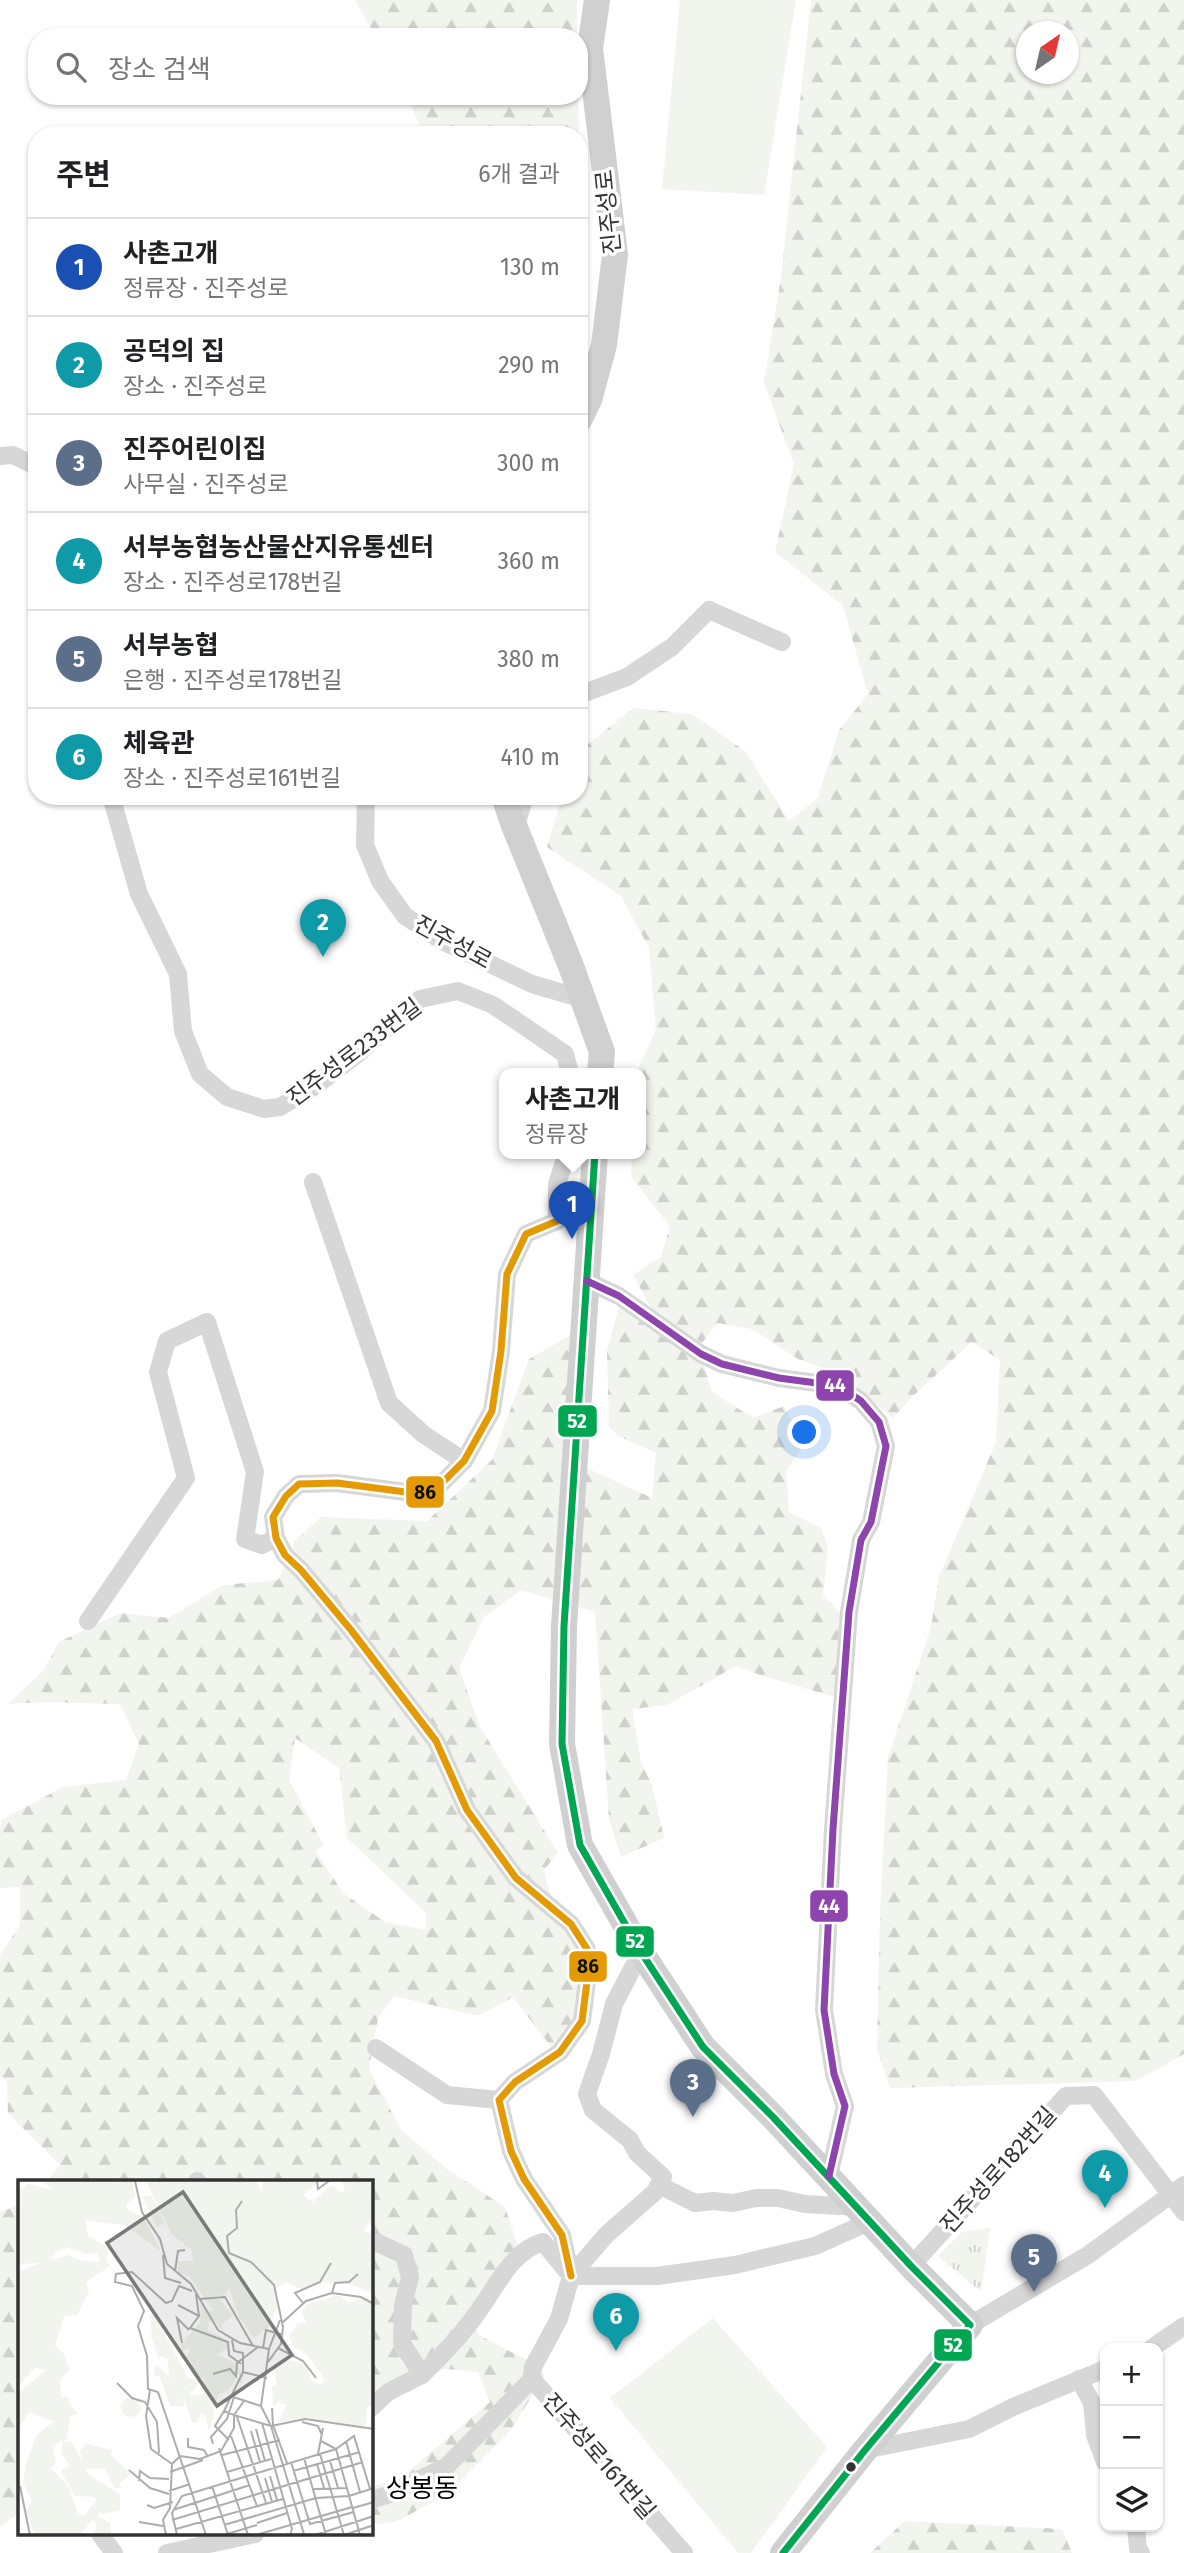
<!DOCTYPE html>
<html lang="ko">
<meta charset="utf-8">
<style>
body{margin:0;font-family:"Fira Sans","Noto Sans KR",sans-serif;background:#f6f6f6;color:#202124}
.controls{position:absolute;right:21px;bottom:21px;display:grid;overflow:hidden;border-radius:14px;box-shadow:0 2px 5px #0004}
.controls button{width:63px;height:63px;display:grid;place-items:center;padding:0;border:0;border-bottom:2px solid #e0e0e0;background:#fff;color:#202124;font:35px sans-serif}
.compass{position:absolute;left:1016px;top:21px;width:63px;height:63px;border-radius:50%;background:#fff;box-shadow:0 2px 5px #0004;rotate:34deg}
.you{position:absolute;left:805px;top:1433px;width:24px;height:24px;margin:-18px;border:5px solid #fff;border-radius:50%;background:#1a73e8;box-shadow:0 0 0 10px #1a73e833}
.badge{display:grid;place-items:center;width:46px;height:46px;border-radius:50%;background:#7a7a7a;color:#fff;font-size:23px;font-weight:700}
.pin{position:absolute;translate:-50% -58px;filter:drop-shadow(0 2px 4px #0008)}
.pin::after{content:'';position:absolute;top:37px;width:24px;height:21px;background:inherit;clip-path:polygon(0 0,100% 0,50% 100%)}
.popup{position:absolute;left:499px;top:1068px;width:147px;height:91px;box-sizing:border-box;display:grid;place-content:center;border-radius:14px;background:#fff;filter:drop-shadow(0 2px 5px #0005);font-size:23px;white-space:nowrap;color:#757577}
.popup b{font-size:26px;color:#202124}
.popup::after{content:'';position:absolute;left:50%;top:100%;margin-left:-14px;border:14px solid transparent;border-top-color:#fff}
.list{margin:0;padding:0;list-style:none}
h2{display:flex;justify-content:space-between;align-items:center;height:91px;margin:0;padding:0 28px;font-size:30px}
h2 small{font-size:23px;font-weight:400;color:#757577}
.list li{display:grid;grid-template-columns:46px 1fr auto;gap:21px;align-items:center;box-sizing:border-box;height:98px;padding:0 28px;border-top:2px solid #e0e0e0}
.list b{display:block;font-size:26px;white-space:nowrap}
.list p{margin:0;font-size:23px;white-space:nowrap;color:#757577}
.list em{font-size:23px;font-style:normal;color:#757577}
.icon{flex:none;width:38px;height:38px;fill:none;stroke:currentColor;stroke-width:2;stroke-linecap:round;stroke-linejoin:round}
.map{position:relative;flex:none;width:1184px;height:2553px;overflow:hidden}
.search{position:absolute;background:#fff;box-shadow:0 2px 5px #0004;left:28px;top:28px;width:560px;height:77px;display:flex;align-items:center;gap:18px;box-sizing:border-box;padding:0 24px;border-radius:28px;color:#757577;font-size:26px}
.panel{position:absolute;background:#fff;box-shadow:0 2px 5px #0004;left:28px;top:126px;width:560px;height:679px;border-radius:28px}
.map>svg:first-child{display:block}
.green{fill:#f1f5ed}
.forest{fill:url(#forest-firs);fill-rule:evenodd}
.park{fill:url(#park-tufts)}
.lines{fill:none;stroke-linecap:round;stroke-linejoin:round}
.minor{stroke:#d7d7d7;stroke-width:18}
.secondary{stroke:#d0d0d0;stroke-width:26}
.bus-1-casing{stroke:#fff;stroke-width:12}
.bus-2-casing{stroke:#fff;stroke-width:12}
.bus-3-casing{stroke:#fff;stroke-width:12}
.bus-1{stroke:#00a651;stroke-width:7}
.bus-2{stroke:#8e44ad;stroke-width:7}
.bus-3{stroke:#e39a05;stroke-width:7}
.bus-dot{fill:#333;stroke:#fff;stroke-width:2.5}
.labels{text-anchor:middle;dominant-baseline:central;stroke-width:7;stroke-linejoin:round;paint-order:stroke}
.street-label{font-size:23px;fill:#333;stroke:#fff}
.quarter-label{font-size:26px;fill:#000;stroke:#fff}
.inset-road{fill:none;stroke:#adadad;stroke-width:2}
.view{fill:#7a7a7a;fill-opacity:0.15;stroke:#7a7a7a;stroke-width:3.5}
.inset-edge{fill:none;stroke:#333;stroke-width:3.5}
.line-badge{stroke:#fff;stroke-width:2.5}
.badge-label{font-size:19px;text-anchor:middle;font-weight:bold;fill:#fff}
.pale-badge-label{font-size:19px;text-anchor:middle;font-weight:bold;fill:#111}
</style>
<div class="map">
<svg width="1184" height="2553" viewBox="0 0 1184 2553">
<defs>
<pattern id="forest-firs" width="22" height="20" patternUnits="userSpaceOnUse" patternTransform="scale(1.75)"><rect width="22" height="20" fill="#f1f5ed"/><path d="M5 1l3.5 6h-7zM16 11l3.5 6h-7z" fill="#cfd2cc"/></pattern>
<pattern id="park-tufts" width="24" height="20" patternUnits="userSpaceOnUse" patternTransform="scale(1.75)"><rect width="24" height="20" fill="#f1f5ed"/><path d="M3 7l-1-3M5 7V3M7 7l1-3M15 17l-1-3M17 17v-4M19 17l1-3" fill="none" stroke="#cfd2cc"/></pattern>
</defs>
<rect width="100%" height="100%" fill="#fff"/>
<!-- green -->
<g class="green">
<path d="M 680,0 L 796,0 L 764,195 L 662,189 Z"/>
<path d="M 713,2318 L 827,2447 L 751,2553 L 738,2553 L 610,2398 Z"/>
</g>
<!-- forest -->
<g class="forest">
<path d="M 355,0 L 577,0 L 577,37 L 376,37 Z"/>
<path d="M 811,0 L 1184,0 L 1184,2054 L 1136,2081 L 890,2088 L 877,2049 L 880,1913 L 888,1757 L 931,1627 L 939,1577 L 996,1442 L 1000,1360 L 972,1342 L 912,1397 L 893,1418 L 840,1374 L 798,1359 L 752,1329 L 717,1323 L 702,1343 L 654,1313 L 633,1275 L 661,1257 L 670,1226 L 631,1177 L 632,1153 L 640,1153 L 640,1073 L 636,1073 L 656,1030 L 649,948 L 621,896 L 547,847 L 562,796 L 579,796 L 579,751 L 634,708 L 692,714 L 745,751 L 789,821 L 818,798 L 839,730 L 868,694 L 843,606 L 775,552 L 794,464 L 764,383 L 781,277 ZM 1026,32 L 1068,32 L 1068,74 L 1026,74 Z"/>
<path d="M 407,96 L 578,96 L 582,247 L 579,274 L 579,135 L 424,135 Z"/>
<path d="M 619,1307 L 650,1324 L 703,1362 L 712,1392 L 753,1418 L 784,1406 L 804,1445 L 786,1471 L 789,1512 L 821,1528 L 828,1547 L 823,1595 L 841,1614 L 835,1697 L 763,1676 L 736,1666 L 667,1705 L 632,1709 L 641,1762 L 652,1785 L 664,1838 L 621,1857 L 609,1818 L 595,1612 L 521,1590 L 484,1617 L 459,1668 L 480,1727 L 558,1853 L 544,1870 L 557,1921 L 588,1961 L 584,2035 L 558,2056 L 513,1997 L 478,2016 L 394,1996 L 378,2018 L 369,2069 L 401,2130 L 447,2169 L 505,2207 L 522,2258 L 469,2317 L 479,2335 L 530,2362 L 545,2375 L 510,2431 L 448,2493 L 398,2521 L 378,2524 L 371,2520 L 371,2487 L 403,2476 L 490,2402 L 478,2372 L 424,2367 L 371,2393 L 371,2182 L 47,2182 L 60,2165 L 8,2113 L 7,2082 L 0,2076 L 0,1955 L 20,1925 L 20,1887 L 0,1888 L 0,1828 L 2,1820 L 63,1787 L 126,1780 L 139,1744 L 120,1704 L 48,1702 L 8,1704 L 43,1671 L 59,1642 L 120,1613 L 169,1618 L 223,1585 L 278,1580 L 295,1541 L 321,1517 L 427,1521 L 492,1460 L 529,1359 L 572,1334 L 578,1464 L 652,1498 L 656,1453 L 618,1436 L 609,1426 L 607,1351 ZM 295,1738 L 339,1768 L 347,1838 L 426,1913 L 426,1930 L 385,1922 L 343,1893 L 315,1850 L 324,1846 L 289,1780 Z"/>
<path d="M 19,2205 L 19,2513 L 0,2527 L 0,2212 Z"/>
<path d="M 905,2521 L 1062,2529 L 1072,2553 L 870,2553 Z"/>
</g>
<!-- park -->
<path class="park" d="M 990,2228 L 981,2291 L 980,2291 L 938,2256 L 962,2232 Z"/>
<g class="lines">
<!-- minor -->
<g class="minor">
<path d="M 0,456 L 13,455 L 37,467"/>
<path d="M 579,695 L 627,677 L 672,647 L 709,610 L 782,642"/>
<path d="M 111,796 L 139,894 L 178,974 L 183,1031 L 200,1074 L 227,1097 L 264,1109 L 280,1107 L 315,1086 L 360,1052 L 420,999 L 458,991 L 493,1005 L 565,1054 L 570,1073"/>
<path d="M 366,796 L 365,845 L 380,881 L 405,916 L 442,941 L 532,984 L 583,999"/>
<path d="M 515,829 L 525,796"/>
<path d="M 313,1182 L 389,1403 L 423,1434 L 464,1461"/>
<path d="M 557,1221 L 557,1184 L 567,1153"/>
<path d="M 587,1281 L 619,1296 L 701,1354 L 722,1364 L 779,1378 L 839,1386 L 861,1401 L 879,1422 L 886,1446 L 871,1522 L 861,1540 L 849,1612 L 833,1829 L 824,2010 L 834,2074 L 845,2106 L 829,2176"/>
<path d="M 88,1621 L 186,1478 L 158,1372 L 167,1341 L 207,1322 L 255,1472 L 245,1539 L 262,1545 L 276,1538"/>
<path d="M 641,1952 L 614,2004 L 601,2054 L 587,2094 L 593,2110 L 630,2140 L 637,2153 L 663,2177 L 655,2192 L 606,2235 L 571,2276 L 559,2319 L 533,2367 L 532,2379 L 684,2553"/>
<path d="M 376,2048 L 447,2095 L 499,2100"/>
<path d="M 197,2181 L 198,2182"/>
<path d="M 659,2185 L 695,2203 L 713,2201 L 733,2203 L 756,2198 L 778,2198 L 805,2204 L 858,2207"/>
<path d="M 371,2244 L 376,2242 L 404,2255 L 410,2277 L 403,2305 L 402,2343 L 422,2375 C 442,2355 461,2336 477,2313 C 496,2288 511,2251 543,2242 L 571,2276 L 657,2276 L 735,2265 L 815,2246 L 871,2221"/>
<path d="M 911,2266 L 1066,2096 L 1094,2095 L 1184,2212"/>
<path d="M 571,2276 L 562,2235 L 524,2179 L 511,2151 L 499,2100 L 515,2082 L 560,2052 L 582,2021 L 588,1974 L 587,1949 L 571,1924 L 516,1878 L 467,1810 L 436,1741 L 351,1630 L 301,1570 L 285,1555 L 276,1538 L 273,1517 L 286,1496 L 299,1484 L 337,1483 L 421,1494 L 442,1483 L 464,1461 L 492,1411 L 501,1351 L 507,1274 L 526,1234 L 557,1221 L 592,1200"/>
<path d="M 970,2325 L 1088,2255 L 1184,2185"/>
<path d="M 1152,2348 L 1184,2326"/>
<path d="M 1079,2379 L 1092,2403 L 1095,2435 L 1105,2462"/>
<path d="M 371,2408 L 388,2392 L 422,2375"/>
<path d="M 865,2450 L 969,2429 L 1013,2407 L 1105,2369"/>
<path d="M 371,2500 L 387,2495 L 446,2467 L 532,2379"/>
<path d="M 1136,2527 L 1138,2549 L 1141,2553"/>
<path d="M 100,2534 L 114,2553"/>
<path d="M 167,2553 L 255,2534"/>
</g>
<!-- secondary -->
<g class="secondary">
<path d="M 579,420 L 589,400 L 604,345 L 615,255 L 590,48 L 597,0"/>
<path d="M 504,796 L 513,823 L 571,966 L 602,1052 L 600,1073"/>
<path d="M 595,1153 L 564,1626 L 562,1744 L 580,1845 L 641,1952 L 703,2047 L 773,2117 L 911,2266 L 970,2325 L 865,2450 L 783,2553"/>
</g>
<!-- bus-1 casing -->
<g class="bus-1-casing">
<path id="bus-1" d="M 595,1153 L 564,1626 L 562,1744 L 580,1845 L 641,1952 L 703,2047 L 773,2117 L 911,2266 L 970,2325 L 865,2450 L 783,2553"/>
</g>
<!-- bus-2 casing -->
<g class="bus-2-casing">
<path id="bus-2" d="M 587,1281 L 619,1296 L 701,1354 L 722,1364 L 779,1378 L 839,1386 L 861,1401 L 879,1422 L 886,1446 L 871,1522 L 861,1540 L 849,1612 L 833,1829 L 824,2010 L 834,2074 L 845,2106 L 829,2176"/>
</g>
<!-- bus-3 casing -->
<g class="bus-3-casing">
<path id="bus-3" d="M 571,2276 L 562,2235 L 524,2179 L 511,2151 L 499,2100 L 515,2082 L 560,2052 L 582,2021 L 588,1974 L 587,1949 L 571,1924 L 516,1878 L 467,1810 L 436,1741 L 351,1630 L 301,1570 L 285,1555 L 276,1538 L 273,1517 L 286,1496 L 299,1484 L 337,1483 L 421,1494 L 442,1483 L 464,1461 L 492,1411 L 501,1351 L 507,1274 L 526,1234 L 557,1221 L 592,1200"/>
</g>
<!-- bus-1 -->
<use href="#bus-1" class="bus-1"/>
<!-- bus-2 -->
<use href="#bus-2" class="bus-2"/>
<!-- bus-3 -->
<use href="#bus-3" class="bus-3"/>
</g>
<!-- markers -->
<circle class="bus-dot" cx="851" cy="2467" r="6"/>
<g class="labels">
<!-- street labels -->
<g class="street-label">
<text transform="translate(608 212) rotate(-96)">진주성로</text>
<text transform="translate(453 942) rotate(29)">진주성로</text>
<text transform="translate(354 1052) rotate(-37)">진주성로233번길</text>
<text transform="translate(998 2170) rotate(-48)">진주성로182번길</text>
<text transform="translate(599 2456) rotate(49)">진주성로161번길</text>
</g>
<!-- quarter labels -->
<g class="quarter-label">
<text x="422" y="2488">상봉동</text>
</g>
</g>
<!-- overview -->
<g transform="translate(18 2180)">
<rect width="355" height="355" fill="#fff"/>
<path d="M 124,16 L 134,16 L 146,43 L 139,47 Z" fill="#f1f5ed"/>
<path d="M 24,1 L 115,1 L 117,17 L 108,24 L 109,29 L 126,38 L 143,71 L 106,45 L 67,40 L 70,56 L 91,68 L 88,80 L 92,86 L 68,102 L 71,111 L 59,135 L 46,136 L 37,166 L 46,174 L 51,190 L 42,200 L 43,218 L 50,216 L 51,224 L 61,234 L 52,236 L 49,259 L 34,266 L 38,283 L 33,289 L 50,305 L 60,334 L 66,336 L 81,317 L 99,328 L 82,330 L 80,337 L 92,342 L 93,355 L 75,355 L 79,345 L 75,339 L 62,355 L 17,355 L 8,331 L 14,322 L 5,302 L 9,281 L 19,254 L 36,242 L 11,232 L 0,250 L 1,212 L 29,190 L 17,188 L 0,206 L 0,91 L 23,83 L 0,84 L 0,12 L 10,4 L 34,9 ZM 47,67 L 69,74 L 80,72 L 82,82 L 60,80 L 51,75 L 33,80 L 35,74 ZM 128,1 L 238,1 L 243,9 L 246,1 L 302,1 L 285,15 L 295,22 L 313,5 L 324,13 L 327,10 L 324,1 L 355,1 L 355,38 L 345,51 L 355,54 L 355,113 L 329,103 L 303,102 L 285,110 L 268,102 L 257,109 L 260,124 L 251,147 L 236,158 L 221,137 L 211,107 L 207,115 L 192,117 L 202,120 L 215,135 L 203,145 L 208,155 L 196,140 L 191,142 L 190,150 L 204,157 L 213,170 L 208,168 L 200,175 L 219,184 L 226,196 L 222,208 L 221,194 L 211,210 L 200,215 L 191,252 L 188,236 L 183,234 L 179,243 L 174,243 L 165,215 L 166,226 L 152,226 L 142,197 L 136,195 L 138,184 L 152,198 L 149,178 L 139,175 L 134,158 L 132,135 L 135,132 L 170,198 L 181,201 L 177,211 L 172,211 L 173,216 L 185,214 L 186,199 L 175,195 L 167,179 L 173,168 L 163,171 L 163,165 L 182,142 L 183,123 L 189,131 L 195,130 L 171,96 L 160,93 L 160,81 L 175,81 L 174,70 L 154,55 ZM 321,115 L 331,123 L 344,117 L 355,122 L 355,226 L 349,227 L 348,244 L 344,248 L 287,238 L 261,242 L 268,225 L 261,222 L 255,226 L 254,207 L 259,204 L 255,185 L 265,179 L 287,184 L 294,201 L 303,205 L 307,199 L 288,174 L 275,166 L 271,155 L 280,143 L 289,143 L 283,132 L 290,124 ZM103 227a10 10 0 1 1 20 0a10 10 0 1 1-20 0ZM 69,264 L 94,270 L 93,275 L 113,294 L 102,303 L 103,308 L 96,308 L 88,289 L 65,288 L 62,271 Z" fill="#f1f5ed" fill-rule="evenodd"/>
<path d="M 45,261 L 54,262 L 70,294 L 102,314 L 102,330 L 83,334 L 77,317 L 57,316 L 43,291 L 51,285 L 43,272 Z" fill="#f1f5ed"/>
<path class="inset-road" d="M 117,1 L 124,32 L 142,59 L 149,84 L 173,104 L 200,150 L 222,163 L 251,169 L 243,226 L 253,246 L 286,354M 299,1 L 300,9 L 311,1M 224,21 L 218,30 L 219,48 L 209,56 L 211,73 L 233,82 L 256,105 L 265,147 L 263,164 L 250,182M 145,75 L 147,98 L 163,103M 157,91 L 160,71 L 167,70M 174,111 L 161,106 L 154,121 L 148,123 L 114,92 L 98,94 L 97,102 L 114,106 L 126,131 L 120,146 L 129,176 L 130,209 L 140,212 L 188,355M 314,113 L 343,117 L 356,124M 178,114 L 181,136 L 172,148 L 210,162 L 211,175 L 223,184M 182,119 L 207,117 L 235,166M 285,123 L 277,113 L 302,102 L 313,83M 160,125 L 181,136M 264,143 L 288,121 L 314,113 L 317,103 L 331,102 L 340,94M 214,160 L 216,171 L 225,173 L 225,192 L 206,231 L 216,235 L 226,221M 164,163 L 159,138 L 171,150M 245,168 L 248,150 L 265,155M 260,168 L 285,181 L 298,198M 251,169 L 262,140M 225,192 L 249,198M 195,194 L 212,189 L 218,196 L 219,183 L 240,167M 99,203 L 114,218 L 127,222 L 139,242 L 141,273M 132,210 L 128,236 L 133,269 L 154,284M 215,217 L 243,226M 254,228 L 255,245 L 269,283M 206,231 L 197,246 L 211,260M 219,237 L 248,323M 284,242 L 300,246 L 304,255M 244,243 L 274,349 L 272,355M 238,249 L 247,281M 233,251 L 242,282M 213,256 L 239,326M 170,258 L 170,267 L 186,270 L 190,277M 303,261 L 318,269 L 342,355M 328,261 L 342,312M 195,264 L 193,257 L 209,239 L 216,217M 201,268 L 230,355M 300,274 L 305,248M 302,274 L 326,355M 204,275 L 262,260M 286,278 L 308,355M 312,281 L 320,308M 273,282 L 292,344 L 336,332M 299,284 L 306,308M 111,290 L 132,308 L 151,314M 275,291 L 342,272M 152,292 L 185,280M 209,292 L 253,279M 252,296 L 259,320M 247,298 L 254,322M 121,301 L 122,291 L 132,298 L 151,299M 2,306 L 12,355M 194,306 L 210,355M 295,309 L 329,308M 151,311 L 172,304M 129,325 L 136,328 L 155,322M 335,328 L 356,322M 155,330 L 232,305M 154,340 L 345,282M 121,342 L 145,346M 239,343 L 269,333M 206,345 L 298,318 L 331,316 L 356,308M 158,349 L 265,319M 209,354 L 239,345M 148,355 L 145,340 L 152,328 L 154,284 L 162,276 L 182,279 L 203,271 L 216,248 L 216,235 L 253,246 L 287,239 L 356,249M 159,355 L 154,333 L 164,316 L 318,269 L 336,256 L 352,309M 238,355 L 334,327M 297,355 L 356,336M 326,355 L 356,345"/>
<path class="view" d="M 165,12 L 274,175 L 199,226 L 89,63 Z"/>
<rect width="355" height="355" class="inset-edge"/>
</g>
<g class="line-badge">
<rect x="815" y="1369" width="40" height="33" rx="7" fill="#8e44ad"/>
<rect x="557" y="1404" width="41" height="34" rx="7" fill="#00a651"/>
<rect x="405" y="1475" width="40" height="34" rx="7" fill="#e39a05"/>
<rect x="809" y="1889" width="40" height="34" rx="7" fill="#8e44ad"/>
<rect x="615" y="1925" width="40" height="33" rx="7" fill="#00a651"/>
<rect x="568" y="1950" width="40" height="33" rx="7" fill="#e39a05"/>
<rect x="933" y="2328" width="40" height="34" rx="7" fill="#00a651"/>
</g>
<g class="badge-label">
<text x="835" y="1392">44</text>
<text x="577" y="1428">52</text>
<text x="829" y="1913">44</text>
<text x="635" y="1948">52</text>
<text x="953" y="2352">52</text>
</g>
<g class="pale-badge-label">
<text x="425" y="1499">86</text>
<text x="588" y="1973">86</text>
</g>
</svg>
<div class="controls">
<button>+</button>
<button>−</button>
<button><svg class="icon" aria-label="layers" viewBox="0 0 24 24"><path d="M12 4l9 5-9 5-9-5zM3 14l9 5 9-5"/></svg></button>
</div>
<svg class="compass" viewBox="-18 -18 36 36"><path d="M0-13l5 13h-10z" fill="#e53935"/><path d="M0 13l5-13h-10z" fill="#757577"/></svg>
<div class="you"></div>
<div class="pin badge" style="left:572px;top:1239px;background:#1a4fb4">1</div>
<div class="popup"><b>사촌고개</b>정류장</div>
<div class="pin badge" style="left:323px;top:957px;background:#0f9aa8">2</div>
<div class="pin badge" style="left:693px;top:2117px;background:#5c6f8a">3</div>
<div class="pin badge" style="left:1105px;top:2208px;background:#0f9aa8">4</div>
<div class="pin badge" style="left:1034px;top:2292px;background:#5c6f8a">5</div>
<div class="pin badge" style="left:616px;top:2351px;background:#0f9aa8">6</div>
<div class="search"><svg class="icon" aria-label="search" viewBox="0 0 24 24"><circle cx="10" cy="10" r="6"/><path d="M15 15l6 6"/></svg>장소 검색</div>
<section class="panel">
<h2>주변<small>6개 결과</small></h2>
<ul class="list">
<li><span class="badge" style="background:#1a4fb4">1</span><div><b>사촌고개</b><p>정류장 · 진주성로</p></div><em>130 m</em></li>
<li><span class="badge" style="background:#0f9aa8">2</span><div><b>공덕의 집</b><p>장소 · 진주성로</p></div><em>290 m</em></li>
<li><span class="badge" style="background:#5c6f8a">3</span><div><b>진주어린이집</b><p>사무실 · 진주성로</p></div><em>300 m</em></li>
<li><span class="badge" style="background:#0f9aa8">4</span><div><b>서부농협농산물산지유통센터</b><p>장소 · 진주성로178번길</p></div><em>360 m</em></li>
<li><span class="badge" style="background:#5c6f8a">5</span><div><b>서부농협</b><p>은행 · 진주성로178번길</p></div><em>380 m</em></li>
<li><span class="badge" style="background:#0f9aa8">6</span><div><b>체육관</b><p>장소 · 진주성로161번길</p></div><em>410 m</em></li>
</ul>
</section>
</div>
